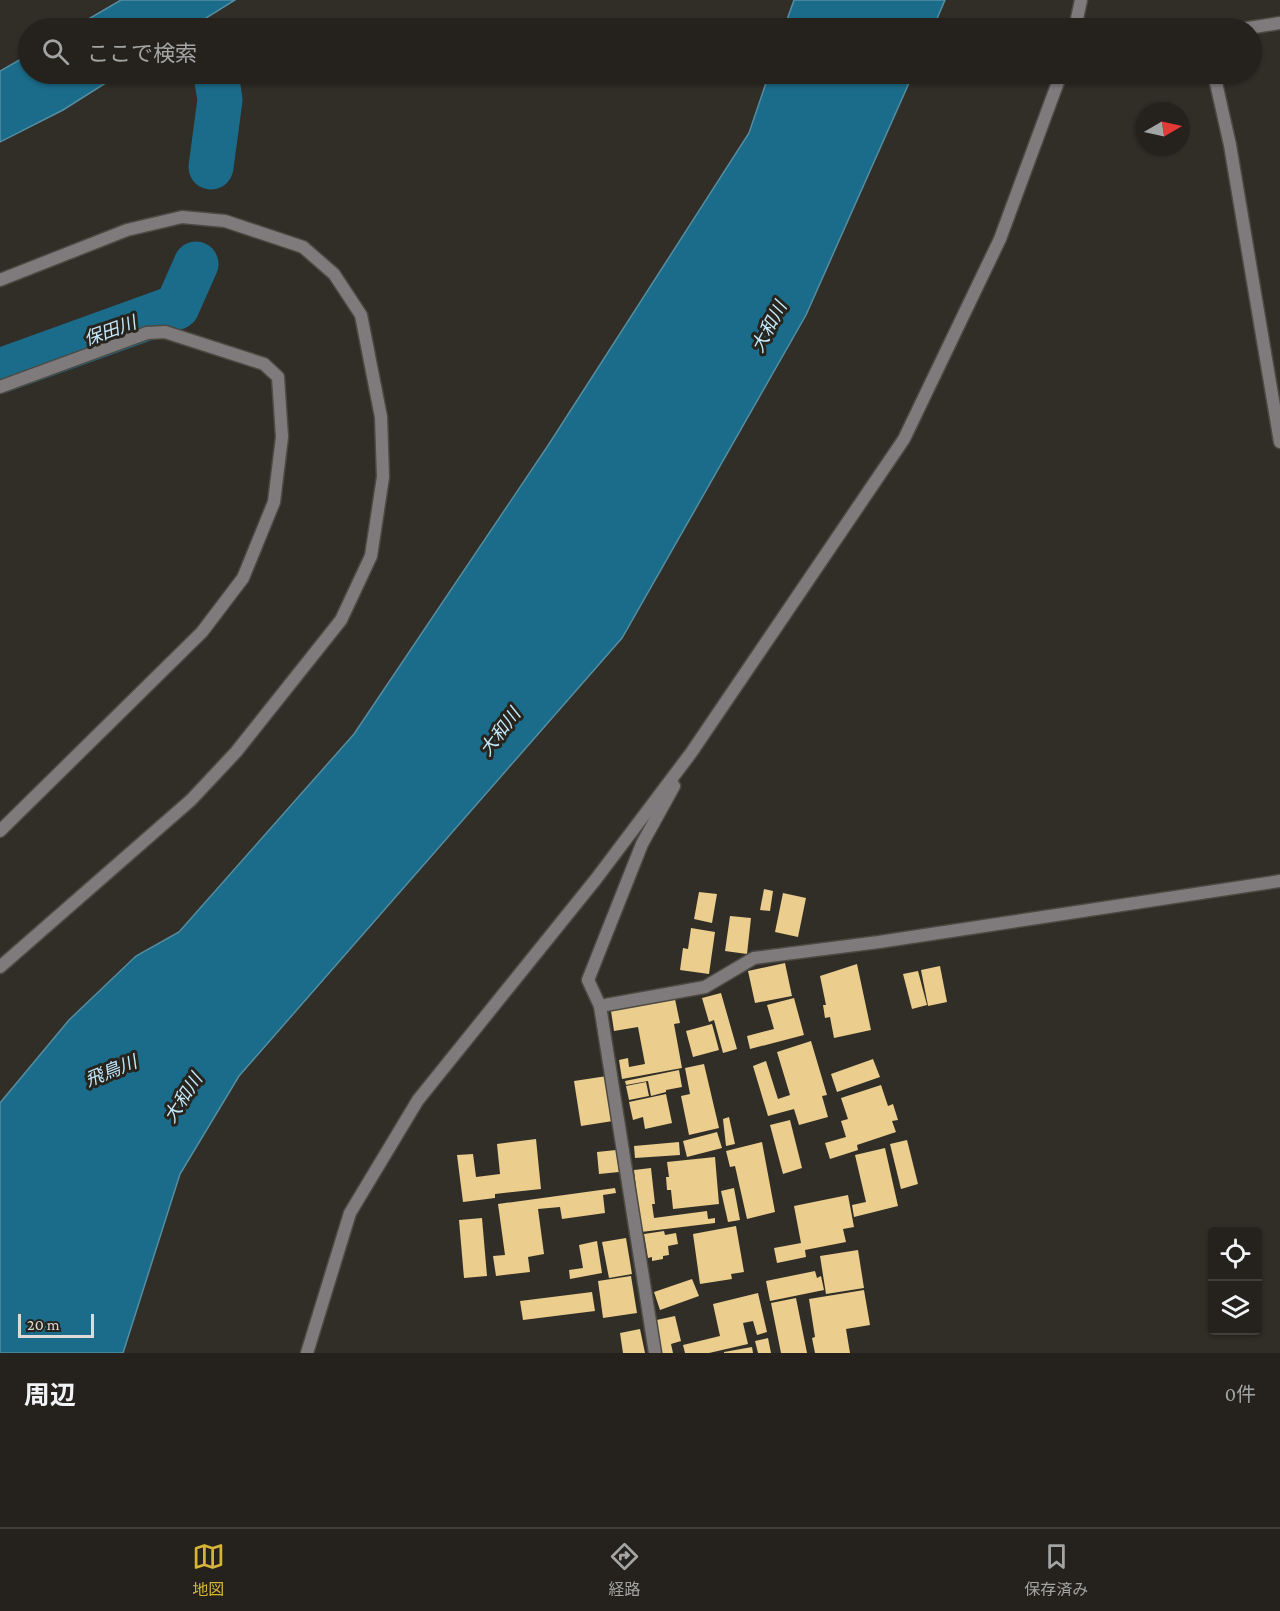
<!DOCTYPE html>
<html lang="ja">
<meta charset="utf-8">
<style>
body{margin:0;font-family:"Crimson Pro","Noto Sans JP",serif;background:#312f2a;color:#f1f3f6}
.controls{position:absolute;right:18px;bottom:18px;display:grid;overflow:hidden;border-radius:6px;box-shadow:0 2px 4px #0004}
.controls button{width:54px;height:54px;display:grid;place-items:center;padding:0;border:0;border-bottom:2px solid #423f3b;background:#25221d;color:#f1f3f6;font:30px sans-serif}
.compass{position:absolute;left:1136px;top:102px;width:54px;height:54px;border-radius:50%;background:#25221d;box-shadow:0 2px 4px #0004;rotate:81deg}
.scale{position:absolute;left:18px;bottom:15px;width:76px;box-sizing:border-box;padding-left:6px;border:3px solid #dddbd7;border-top:0;font-size:16px;line-height:21px;white-space:nowrap;color:#dddbd7;-webkit-text-stroke:4px #27241e;paint-order:stroke}
.list{margin:0;padding:0;list-style:none}
h2{display:flex;justify-content:space-between;align-items:center;height:78px;margin:0;padding:0 24px;font-size:26px}
h2 small{font-size:20px;font-weight:400;color:#a3a4a4}
.icon{flex:none;width:33px;height:33px;fill:none;stroke:currentColor;stroke-width:2;stroke-linecap:round;stroke-linejoin:round}
.map{position:relative;flex:none;width:1280px;height:1353px;overflow:hidden}
.search{position:absolute;background:#25221d;box-shadow:0 2px 4px #0004;left:18px;right:18px;top:18px;height:66px;display:flex;align-items:center;gap:15px;box-sizing:border-box;padding:0 21px;border-radius:33px;color:#a3a4a4;font-size:22px}
.sheet{height:174px;background:#25221d}
nav{display:flex;justify-content:space-around;align-items:center;box-sizing:border-box;height:84px;border-top:2px solid #423f3b;background:#25221d;font-size:16px;color:#a3a4a4}
nav a{display:grid;justify-items:center;gap:3px}
nav .on{color:#d6b534}
.map>svg:first-child{display:block}
.water{fill:#1b6c8a;stroke:#558da1;stroke-width:1.5}
.lines{fill:none;stroke-linecap:round;stroke-linejoin:round}
.river{stroke:#1b6c8a;stroke-width:45}
.building{fill:#ebcd8d}
.service-casing{stroke:#4d4a43;stroke-width:15}
.minor-casing{stroke:#4d4a43;stroke-width:15}
.service{stroke:#7f7b7c;stroke-width:12}
.minor{stroke:#7f7b7c;stroke-width:12}
.labels{text-anchor:middle;dominant-baseline:central;stroke-width:6;stroke-linejoin:round;paint-order:stroke}
.water-label{font-size:18px;font-style:italic;fill:#c3eafc;stroke:#27241e}
</style>
<div class="map">
<svg width="1280" height="1353" viewBox="0 0 1280 1353">
<rect width="100%" height="100%" fill="#312e27"/>
<!-- water -->
<g class="water">
<path d="M 121,0 L 235,0 L 190,28 L 73,28 Z"/>
<path d="M 794,0 L 945,0 L 933,28 L 784,28 Z"/>
<path d="M 28,55 L 28,74 L 120,74 L 63,110 L 0,142 L 0,71 Z"/>
<path d="M 769,74 L 913,74 L 806,315 L 622,638 L 239,1076 L 180,1174 L 123,1353 L 0,1353 L 0,1103 L 69,1020 L 136,956 L 179,932 L 354,734 L 549,444 L 749,133 Z"/>
</g>
<g class="lines">
<!-- river -->
<g class="river">
<path d="M 211,167 L 220,100 L 216,74"/>
<path d="M 0,371 L 177,307 L 196,264"/>
</g>
</g>
<!-- building -->
<g class="building">
<path d="M 764,889 L 773,891 L 770,911 L 760,910 Z"/>
<path d="M 699,892 L 717,894 L 712,923 L 694,919 Z"/>
<path d="M 783,893 L 806,898 L 798,937 L 775,932 Z"/>
<path d="M 730,916 L 751,918 L 747,954 L 725,951 Z"/>
<path d="M 691,928 L 715,932 L 709,974 L 680,970 L 683,948 L 688,949 Z"/>
<path d="M 785,963 L 792,996 L 755,1003 L 748,971 Z"/>
<path d="M 857,964 L 871,1030 L 834,1038 L 830,1017 L 825,1018 L 823,1005 L 826,1005 L 820,976 Z"/>
<path d="M 940,966 L 947,1002 L 928,1006 L 921,970 Z"/>
<path d="M 918,971 L 927,1005 L 912,1009 L 903,974 Z"/>
<path d="M 721,993 L 737,1049 L 723,1053 L 714,1020 L 709,1022 L 702,998 Z"/>
<path d="M 794,998 L 804,1035 L 750,1049 L 747,1036 L 774,1029 L 767,1005 Z"/>
<path d="M 675,999 L 680,1023 L 674,1024 L 682,1068 L 622,1079 L 619,1060 L 628,1058 L 629,1067 L 645,1064 L 638,1027 L 614,1031 L 611,1011 Z"/>
<path d="M 712,1024 L 719,1050 L 693,1057 L 686,1031 Z"/>
<path d="M 811,1041 L 827,1095 L 822,1096 L 828,1117 L 799,1125 L 794,1109 L 768,1116 L 753,1066 L 766,1061 L 778,1099 L 790,1095 L 777,1052 Z"/>
<path d="M 873,1059 L 880,1077 L 837,1092 L 831,1074 Z"/>
<path d="M 704,1064 L 719,1128 L 689,1135 L 681,1096 L 690,1094 L 685,1068 Z"/>
<path d="M 679,1070 L 682,1087 L 666,1090 L 666,1092 L 651,1096 L 648,1081 L 626,1085 L 625,1081 Z"/>
<path d="M 607,1076 L 613,1121 L 581,1126 L 574,1081 Z"/>
<path d="M 646,1082 L 649,1096 L 629,1100 L 626,1086 Z"/>
<path d="M 881,1085 L 888,1106 L 893,1104 L 898,1120 L 892,1121 L 896,1132 L 857,1145 L 858,1150 L 830,1159 L 825,1143 L 846,1137 L 841,1121 L 848,1119 L 841,1098 Z"/>
<path d="M 666,1094 L 672,1123 L 645,1129 L 643,1117 L 633,1120 L 629,1102 Z"/>
<path d="M 729,1117 L 735,1144 L 726,1146 L 723,1119 Z"/>
<path d="M 790,1120 L 802,1168 L 783,1174 L 770,1125 Z"/>
<path d="M 717,1132 L 722,1148 L 687,1157 L 683,1141 Z"/>
<path d="M 536,1139 L 541,1189 L 495,1194 L 495,1198 L 463,1202 L 457,1155 L 473,1154 L 476,1177 L 500,1174 L 497,1144 Z"/>
<path d="M 907,1140 L 918,1184 L 901,1189 L 890,1144 Z"/>
<path d="M 679,1142 L 680,1155 L 635,1158 L 634,1146 Z"/>
<path d="M 762,1142 L 775,1212 L 747,1219 L 735,1166 L 730,1167 L 726,1151 Z"/>
<path d="M 885,1148 L 898,1206 L 854,1217 L 852,1205 L 866,1202 L 855,1155 Z"/>
<path d="M 616,1150 L 619,1172 L 599,1174 L 597,1152 Z"/>
<path d="M 715,1157 L 719,1204 L 673,1209 L 671,1190 L 667,1190 L 666,1177 L 669,1177 L 667,1162 Z"/>
<path d="M 651,1168 L 655,1204 L 652,1204 L 654,1218 L 707,1211 L 708,1219 L 715,1218 L 715,1223 L 641,1232 L 634,1170 Z"/>
<path d="M 615,1188 L 616,1193 L 603,1195 L 605,1213 L 562,1219 L 560,1207 L 538,1209 L 544,1254 L 528,1257 L 530,1272 L 496,1276 L 493,1256 L 505,1255 L 498,1204 Z"/>
<path d="M 734,1188 L 740,1220 L 728,1222 L 721,1191 Z"/>
<path d="M 848,1195 L 854,1227 L 843,1229 L 846,1242 L 805,1250 L 806,1257 L 777,1263 L 774,1248 L 801,1243 L 794,1206 Z"/>
<path d="M 482,1218 L 487,1276 L 464,1278 L 459,1220 Z"/>
<path d="M 736,1226 L 744,1272 L 731,1274 L 732,1279 L 700,1284 L 693,1234 Z"/>
<path d="M 664,1231 L 665,1235 L 676,1233 L 678,1244 L 668,1246 L 669,1255 L 663,1256 L 663,1259 L 652,1261 L 652,1257 L 648,1258 L 644,1234 Z"/>
<path d="M 626,1238 L 632,1274 L 609,1278 L 602,1242 Z"/>
<path d="M 597,1241 L 602,1273 L 570,1279 L 569,1270 L 583,1268 L 579,1245 Z"/>
<path d="M 858,1250 L 864,1288 L 826,1294 L 820,1256 Z"/>
<path d="M 815,1271 L 817,1278 L 821,1276 L 824,1290 L 770,1301 L 766,1281 Z"/>
<path d="M 631,1276 L 637,1313 L 603,1318 L 598,1281 Z"/>
<path d="M 692,1279 L 699,1296 L 660,1310 L 654,1292 Z"/>
<path d="M 864,1290 L 870,1325 L 846,1329 L 850,1353 L 815,1353 L 812,1338 L 815,1337 L 809,1299 Z"/>
<path d="M 592,1292 L 595,1311 L 523,1320 L 520,1301 Z"/>
<path d="M 758,1293 L 767,1332 L 757,1335 L 753,1321 L 743,1323 L 748,1344 L 709,1353 L 685,1353 L 683,1345 L 720,1336 L 713,1304 Z"/>
<path d="M 796,1298 L 807,1353 L 781,1353 L 771,1303 Z"/>
<path d="M 675,1316 L 681,1341 L 671,1344 L 673,1353 L 659,1353 L 652,1321 Z"/>
<path d="M 640,1329 L 645,1353 L 623,1353 L 620,1333 Z"/>
<path d="M 768,1338 L 771,1353 L 758,1353 L 755,1341 Z"/>
<path d="M 752,1347 L 753,1353 L 724,1353 L 724,1352 Z"/>
</g>
<g class="lines">
<!-- service casing -->
<g class="service-casing">
<path id="service" d="M 0,387 L 147,333 L 165,332 L 264,364 L 278,377 L 282,437 L 274,502 L 243,578 L 202,632 L 0,831"/>
</g>
<!-- minor casing -->
<g class="minor-casing">
<g id="minor">
<path d="M 1075,28 L 1081,0"/>
<path d="M 1248,28 L 1280,23"/>
<path d="M 1214,74 L 1230,145 L 1280,442"/>
<path d="M 0,280 L 127,230 L 182,217 L 225,221 L 303,247 L 334,274 L 361,315 L 381,417 L 383,477 L 371,556 L 341,620 L 236,752 L 191,800 L 0,967"/>
<path d="M 600,1006 L 705,987 L 754,958 L 879,942 L 1280,881"/>
<path d="M 307,1353 L 350,1213 L 418,1100 L 596,879 L 691,753 L 904,439 L 1000,239 L 1061,74"/>
<path d="M 655,1353 L 600,1006 L 588,980 L 642,844 L 674,786"/>
</g>
</g>
<!-- service -->
<use href="#service" class="service"/>
<!-- minor -->
<use href="#minor" class="minor"/>
</g>
<g class="labels">
<!-- water labels -->
<g class="water-label">
<text transform="translate(769 327) rotate(-62)">大和川</text>
<text transform="translate(110 331) rotate(-20)">保田川</text>
<text transform="translate(500 732) rotate(-53)">大和川</text>
<text transform="translate(111 1071) rotate(-22)">飛鳥川</text>
<text transform="translate(183 1098) rotate(-57)">大和川</text>
</g>
</g>
</svg>
<div class="controls">
<button><svg class="icon" aria-label="locate" viewBox="0 0 24 24"><circle cx="12" cy="12" r="6"/><path d="M12 2v4M12 18v4M2 12h4M18 12h4"/></svg></button>
<button><svg class="icon" aria-label="layers" viewBox="0 0 24 24"><path d="M12 4l9 5-9 5-9-5zM3 14l9 5 9-5"/></svg></button>
</div>
<svg class="compass" viewBox="-18 -18 36 36"><path d="M0-13l5 13h-10z" fill="#e53935"/><path d="M0 13l5-13h-10z" fill="#a3a4a4"/></svg>
<div class="scale">20 m</div>
<div class="search"><svg class="icon" aria-label="search" viewBox="0 0 24 24"><circle cx="10" cy="10" r="6"/><path d="M15 15l6 6"/></svg>ここで検索</div>
</div>
<section class="sheet">
<h2>周辺<small>0件</small></h2>
<ul class="list">
</ul>
</section>
<nav>
<a class="on"><svg class="icon" aria-label="map" viewBox="0 0 24 24"><path d="M3 6l6-2 6 2 6-2v14l-6 2-6-2-6 2zM9 4v14M15 6v14"/></svg>地図</a>
<a><svg class="icon" aria-label="directions" viewBox="0 0 24 24"><path d="M12 3l9 9-9 9-9-9zM9 14v-3h6M13 9l2 2-2 2"/></svg>経路</a>
<a><svg class="icon" aria-label="saved" viewBox="0 0 24 24"><path d="M7 4h10v16l-5-4-5 4z"/></svg>保存済み</a>
</nav>
